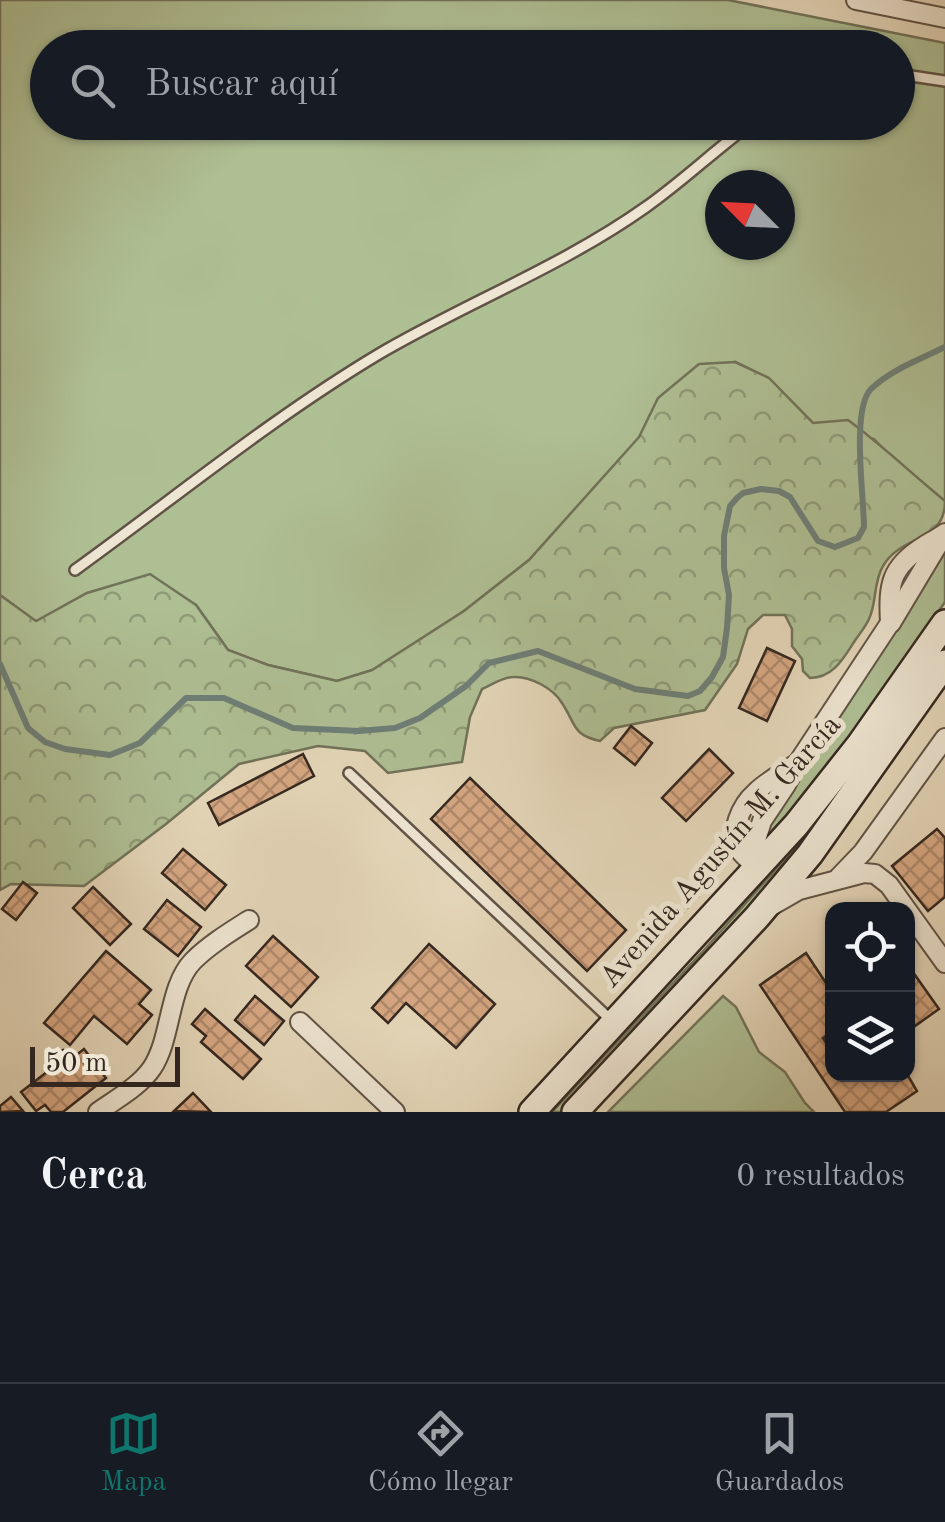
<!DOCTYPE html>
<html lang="es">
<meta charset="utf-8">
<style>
body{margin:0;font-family:"Old Standard TT",serif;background:#242831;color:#f1f3f6}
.controls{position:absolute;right:30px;bottom:30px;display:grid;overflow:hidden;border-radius:20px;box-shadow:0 2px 8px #0004}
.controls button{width:90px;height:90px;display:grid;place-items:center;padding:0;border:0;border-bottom:2px solid #363941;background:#171b24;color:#f1f3f6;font:50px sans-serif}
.compass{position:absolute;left:705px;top:170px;width:90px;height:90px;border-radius:50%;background:#171b24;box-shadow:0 2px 8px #0004;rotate:294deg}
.scale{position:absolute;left:30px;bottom:25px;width:150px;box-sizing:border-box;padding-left:10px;border:5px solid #332720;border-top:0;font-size:28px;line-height:35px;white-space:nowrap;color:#332720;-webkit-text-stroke:8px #eee5d2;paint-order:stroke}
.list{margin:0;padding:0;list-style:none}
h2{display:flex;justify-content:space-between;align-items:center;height:130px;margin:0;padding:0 40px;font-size:42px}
h2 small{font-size:32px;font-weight:400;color:#9ea1a6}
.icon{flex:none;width:55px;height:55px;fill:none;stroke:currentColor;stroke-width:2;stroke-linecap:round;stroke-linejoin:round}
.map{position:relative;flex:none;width:945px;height:1112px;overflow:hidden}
.search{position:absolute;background:#171b24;box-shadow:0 2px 8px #0004;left:30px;right:30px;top:30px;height:110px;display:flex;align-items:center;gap:25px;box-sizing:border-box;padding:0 35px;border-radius:55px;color:#9ea1a6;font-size:38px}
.sheet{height:270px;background:#171b24}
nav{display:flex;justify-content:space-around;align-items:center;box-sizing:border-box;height:140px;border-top:2px solid #363941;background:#171b24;font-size:28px;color:#9ea1a6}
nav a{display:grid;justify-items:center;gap:5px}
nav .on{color:#0f766e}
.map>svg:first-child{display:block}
.grass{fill:#afbf94;stroke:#71735a;stroke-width:2.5;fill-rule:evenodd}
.forest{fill:url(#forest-crowns);stroke:#71735a;stroke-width:2.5}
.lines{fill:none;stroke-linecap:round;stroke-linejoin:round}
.stream{stroke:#6e7f78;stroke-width:6}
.building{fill:url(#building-cross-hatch);stroke:#332720;stroke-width:2.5}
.lane-casing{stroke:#605346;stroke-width:14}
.street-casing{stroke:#605346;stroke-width:22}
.secondary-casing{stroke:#332720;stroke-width:30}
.path{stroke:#332720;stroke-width:4;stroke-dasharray:2.5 5;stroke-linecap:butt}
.lane{stroke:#eee5d2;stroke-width:9}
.street{stroke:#eee5d2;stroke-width:18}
.secondary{stroke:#eee5d2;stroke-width:25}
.labels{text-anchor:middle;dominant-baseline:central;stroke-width:10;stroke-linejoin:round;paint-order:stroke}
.street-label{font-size:30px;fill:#332720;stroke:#eee5d2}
</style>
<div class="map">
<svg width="945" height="1112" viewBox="0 0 945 1112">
<defs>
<pattern id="forest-crowns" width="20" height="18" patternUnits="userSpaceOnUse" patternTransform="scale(2.5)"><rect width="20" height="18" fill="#afbf94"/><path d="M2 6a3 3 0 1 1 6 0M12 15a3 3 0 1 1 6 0" fill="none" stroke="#8f9b78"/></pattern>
<pattern id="building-cross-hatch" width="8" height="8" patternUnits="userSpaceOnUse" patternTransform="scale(2.5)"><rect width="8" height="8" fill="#d7a883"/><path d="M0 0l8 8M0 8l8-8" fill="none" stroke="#af896b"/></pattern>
</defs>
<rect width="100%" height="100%" fill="#e5d7ba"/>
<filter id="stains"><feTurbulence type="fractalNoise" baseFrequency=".002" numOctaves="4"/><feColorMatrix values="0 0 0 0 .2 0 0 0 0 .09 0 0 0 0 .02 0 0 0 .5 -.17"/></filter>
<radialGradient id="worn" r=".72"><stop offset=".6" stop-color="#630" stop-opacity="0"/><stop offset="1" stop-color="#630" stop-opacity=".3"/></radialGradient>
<!-- grass -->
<g class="grass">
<path d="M 0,0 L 728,0 L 945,43 L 945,501 L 886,452 L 874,439 L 813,423 L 768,378 L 735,362 L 659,398 L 640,437 L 529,560 L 464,611 L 373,670 L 337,681 L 268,665 L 228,650 L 196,605 L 87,593 L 36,622 L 0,595 ZM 48,48 L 898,48 L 898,122 L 48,122 ZM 720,185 L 780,185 L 780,245 L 720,245 Z"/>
<path d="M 945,552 L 945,602 L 846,744 L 792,813 L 765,842 L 765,834 Z"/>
<path d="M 825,814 L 830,817 L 710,954 L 563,1112 L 552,1112 L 705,949 Z"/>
<path d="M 723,996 L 736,1007 L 759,1052 L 785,1072 L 805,1103 L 814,1112 L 608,1112 Z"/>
</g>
<!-- forest -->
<path class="forest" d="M 735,362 L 769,378 L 813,423 L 848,420 C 882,445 912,474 945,501 C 945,543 902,534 883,566 C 873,583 877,602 869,619 C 866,626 860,633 856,639 C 844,657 834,678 810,678 L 803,671 L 802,659 L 792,646 L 792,629 L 785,615 L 763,615 L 748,629 L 737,664 L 705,710 L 614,728 L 600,741 C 572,735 576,724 562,703 C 553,688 530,676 513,677 C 503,677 491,685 482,689 L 470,717 L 462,762 L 388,773 L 365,751 L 318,746 L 239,764 L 166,824 L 84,886 L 11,884 L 0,890 L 0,595 L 36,621 L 87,593 L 150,574 L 196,605 L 228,650 L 268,665 L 337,681 L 372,670 L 464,611 L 529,560 L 639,437 L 658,398 L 699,364 Z"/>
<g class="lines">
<!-- stream -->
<path class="stream" d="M 0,664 L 28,728 L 45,742 L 65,749 L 110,755 L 140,743 L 186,698 L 224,698 L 293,728 L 359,731 L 395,728 L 420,718 L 466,686 L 489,663 L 538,651 L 635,689 L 688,696 L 700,691 L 712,677 L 723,657 L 727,628 L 729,595 L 724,568 L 724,536 L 730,506 L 737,498 L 743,493 L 761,489 L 779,491 L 790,497 L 818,541 L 835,547 L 858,538 L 864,527 C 864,497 851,409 871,389 C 890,370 921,359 945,347"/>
</g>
<!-- building -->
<g class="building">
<path d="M 767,648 L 795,661 L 767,721 L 739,708 Z"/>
<path d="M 631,726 L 652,743 L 635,765 L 614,748 Z"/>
<path d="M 709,749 L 733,773 L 686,821 L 662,798 Z"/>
<path d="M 303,754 L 314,776 L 219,825 L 208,803 Z"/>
<path d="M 470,778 L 626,930 L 587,971 L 431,819 Z"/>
<path d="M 937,829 L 945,838 L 945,897 L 928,911 L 892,866 Z"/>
<path d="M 183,849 L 226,885 L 205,910 L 162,873 Z"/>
<path d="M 23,882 L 37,893 L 16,920 L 2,909 Z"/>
<path d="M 93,887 L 131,924 L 110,945 L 73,908 Z"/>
<path d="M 167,900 L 201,927 L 178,956 L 144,929 Z"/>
<path d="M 273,936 L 318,977 L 291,1007 L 246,966 Z"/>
<path d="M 429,944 L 495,1004 L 456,1048 L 406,1003 L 388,1023 L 372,1008 Z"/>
<path d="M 106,951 L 151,990 L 139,1004 L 152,1015 L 127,1044 L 94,1016 L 70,1045 L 44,1023 Z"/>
<path d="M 806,953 L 832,992 L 832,1032 L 823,1038 L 832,1052 L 832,1074 L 907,1074 L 917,1091 L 886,1112 L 845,1112 L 760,985 Z"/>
<path d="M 910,968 L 939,1009 L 908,1031 L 908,970 Z"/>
<path d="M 255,996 L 284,1021 L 264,1045 L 235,1020 Z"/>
<path d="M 205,1009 L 261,1059 L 243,1079 L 201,1042 L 206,1036 L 192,1024 Z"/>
<path d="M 84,1049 L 106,1078 L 63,1112 L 51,1112 L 45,1105 L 36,1111 L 21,1092 L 52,1068 L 47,1062 L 63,1050 L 70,1060 Z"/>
<path d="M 193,1093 L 211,1112 L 174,1111 Z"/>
<path d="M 11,1097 L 23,1111 L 0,1112 L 0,1106 Z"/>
</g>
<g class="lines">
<!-- lane casing -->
<g class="lane-casing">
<g id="lane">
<path d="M 898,74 L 945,81"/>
<path d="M 75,570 C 176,497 272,418 379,354 C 466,303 563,266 646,207 C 683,181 716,149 753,122"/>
<path d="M 349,773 L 612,1021"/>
</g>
</g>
<!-- street casing -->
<g class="street-casing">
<g id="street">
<path d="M 856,0 L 945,18"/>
<path d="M 891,623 L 942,538"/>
<path d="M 758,868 L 755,843 L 762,821 L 786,785 L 797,764 L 890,623 C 888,585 890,567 924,546 C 931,541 939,538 945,533"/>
<path d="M 758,868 C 752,863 745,857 740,851 C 728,833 741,805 756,792 C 767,781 783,773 796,764"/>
<path d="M 839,877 L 863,852 L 945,738"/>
<path d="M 773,905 L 799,890 L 864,873 L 875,874 L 889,885 L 945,963"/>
<path d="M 300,1022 L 395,1112"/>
<path d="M 98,1112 C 116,1099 139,1087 152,1068 C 172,1038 168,987 193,961 C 209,945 230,932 249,920"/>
</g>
</g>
<!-- secondary casing -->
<g class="secondary-casing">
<g id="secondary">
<path d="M 532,1112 L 796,825 L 860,744 L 945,623"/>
<path d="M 575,1112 L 757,917 L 810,854 L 945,663"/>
</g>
</g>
<!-- path -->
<path class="path" d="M 656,941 L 700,893"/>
<!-- lane -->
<use href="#lane" class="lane"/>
<!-- street -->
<use href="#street" class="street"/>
<!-- secondary -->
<use href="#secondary" class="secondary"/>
</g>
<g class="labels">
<!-- street labels -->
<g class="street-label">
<text transform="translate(721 852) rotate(-49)">Avenida Agustín M. García</text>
</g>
</g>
<rect width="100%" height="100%" filter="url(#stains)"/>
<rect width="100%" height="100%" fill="url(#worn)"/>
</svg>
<div class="controls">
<button><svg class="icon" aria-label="locate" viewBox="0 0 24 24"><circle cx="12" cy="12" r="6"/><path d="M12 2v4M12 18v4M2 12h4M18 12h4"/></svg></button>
<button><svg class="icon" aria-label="layers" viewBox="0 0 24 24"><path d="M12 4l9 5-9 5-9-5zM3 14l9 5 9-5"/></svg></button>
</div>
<svg class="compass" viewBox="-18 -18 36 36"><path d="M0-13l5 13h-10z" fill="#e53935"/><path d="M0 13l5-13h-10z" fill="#9ea1a6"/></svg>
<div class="scale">50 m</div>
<div class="search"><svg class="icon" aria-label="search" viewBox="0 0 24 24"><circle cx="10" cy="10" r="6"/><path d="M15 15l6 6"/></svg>Buscar aquí</div>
</div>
<section class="sheet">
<h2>Cerca<small>0 resultados</small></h2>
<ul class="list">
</ul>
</section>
<nav>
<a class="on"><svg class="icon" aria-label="map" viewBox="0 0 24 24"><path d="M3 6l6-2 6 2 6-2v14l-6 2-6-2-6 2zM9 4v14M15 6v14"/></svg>Mapa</a>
<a><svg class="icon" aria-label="directions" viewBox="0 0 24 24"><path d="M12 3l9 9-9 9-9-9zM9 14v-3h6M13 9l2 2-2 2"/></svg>Cómo llegar</a>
<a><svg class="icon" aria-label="saved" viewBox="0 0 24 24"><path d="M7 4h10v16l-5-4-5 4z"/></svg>Guardados</a>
</nav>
